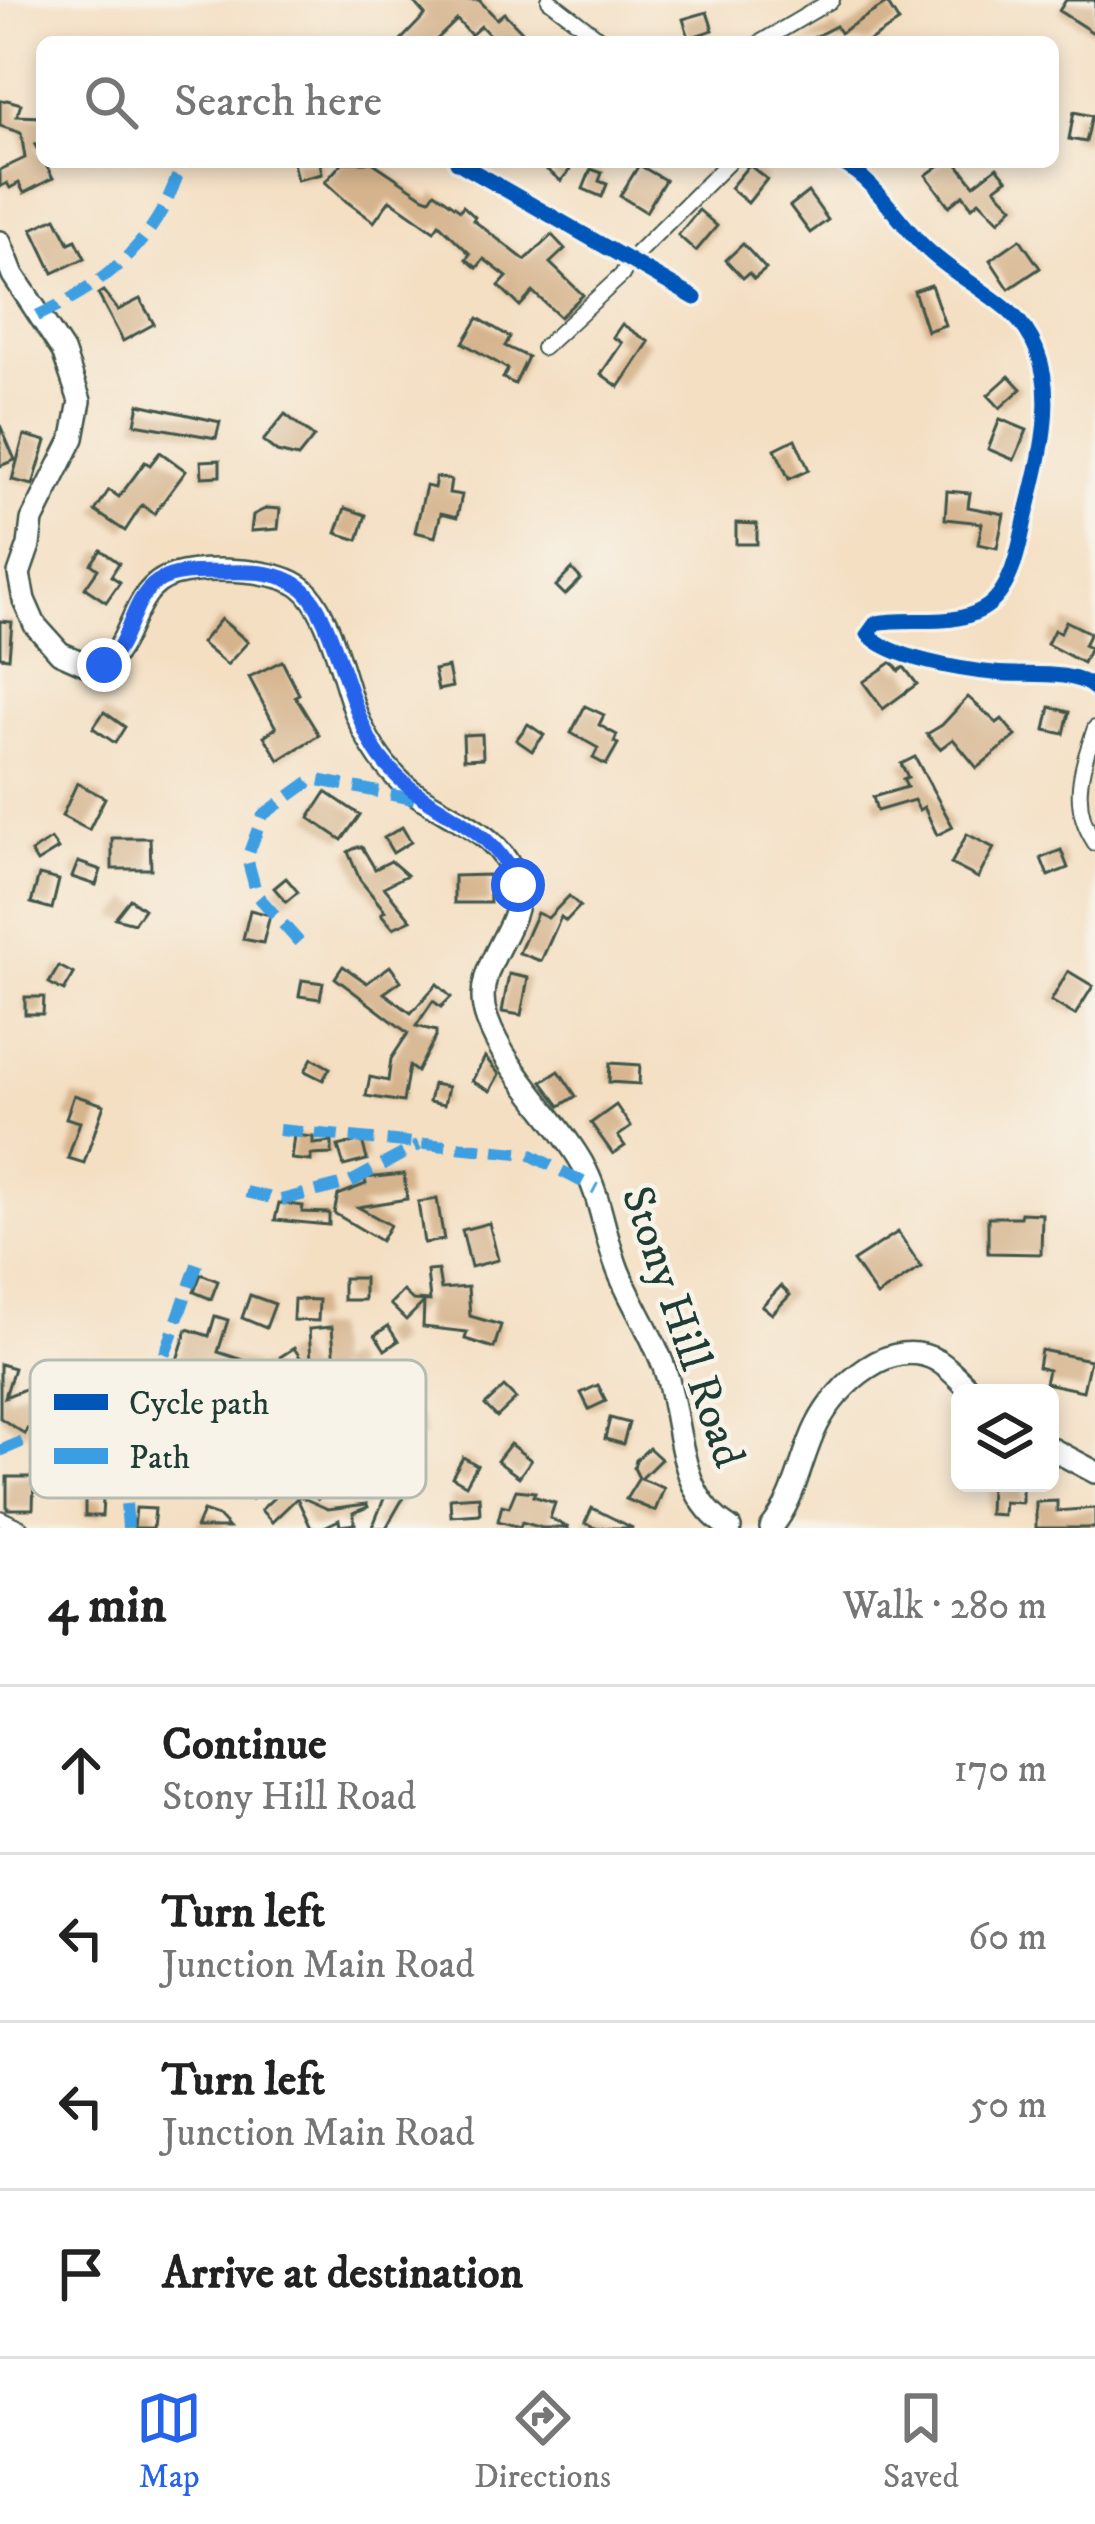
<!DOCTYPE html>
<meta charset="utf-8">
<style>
body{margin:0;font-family:"IM FELL DW Pica",serif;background:#f6f6f6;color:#222}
.controls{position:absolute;right:36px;bottom:36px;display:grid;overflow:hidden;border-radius:18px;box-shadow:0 6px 18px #0003}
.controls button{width:108px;height:108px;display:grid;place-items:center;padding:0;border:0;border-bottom:3px solid #e0e0e0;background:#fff;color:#222;font:60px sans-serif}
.stop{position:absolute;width:36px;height:36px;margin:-27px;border:9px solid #2563eb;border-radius:50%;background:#fff}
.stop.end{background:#2563eb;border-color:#fff;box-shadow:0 3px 12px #0008}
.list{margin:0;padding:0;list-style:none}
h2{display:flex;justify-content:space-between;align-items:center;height:156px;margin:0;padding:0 48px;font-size:51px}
h2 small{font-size:39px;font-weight:400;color:#767676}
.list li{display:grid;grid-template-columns:78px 1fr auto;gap:36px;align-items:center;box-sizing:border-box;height:168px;padding:0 48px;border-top:3px solid #e0e0e0}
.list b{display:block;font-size:45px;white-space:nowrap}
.list p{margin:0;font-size:39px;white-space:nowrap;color:#767676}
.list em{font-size:39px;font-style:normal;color:#767676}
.icon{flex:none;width:66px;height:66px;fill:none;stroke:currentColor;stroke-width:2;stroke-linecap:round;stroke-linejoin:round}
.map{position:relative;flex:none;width:1095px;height:1528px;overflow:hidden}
.search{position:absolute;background:#fff;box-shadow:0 6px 18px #0003;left:36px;right:36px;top:36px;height:132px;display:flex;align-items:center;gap:30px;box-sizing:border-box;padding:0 42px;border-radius:18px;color:#767676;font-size:45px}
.sheet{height:828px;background:#fff}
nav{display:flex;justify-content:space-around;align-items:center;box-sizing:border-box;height:168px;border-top:3px solid #e0e0e0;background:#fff;font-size:33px;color:#767676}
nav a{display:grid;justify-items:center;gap:6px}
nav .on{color:#2563eb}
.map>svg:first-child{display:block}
.building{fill:#d5b38c}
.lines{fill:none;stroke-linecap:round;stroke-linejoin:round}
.street-casing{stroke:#3f5549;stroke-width:18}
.primary-casing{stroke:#3f5549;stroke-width:26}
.street{stroke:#fff;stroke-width:14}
.primary{stroke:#fff;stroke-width:21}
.quiet{stroke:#3c9ee2;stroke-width:12;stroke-dasharray:24 12;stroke-linecap:butt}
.cycleway-casing{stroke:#f7f3e8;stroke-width:22}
.cycleway{stroke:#0057b8;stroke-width:15}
.route{stroke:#2563eb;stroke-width:15}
.labels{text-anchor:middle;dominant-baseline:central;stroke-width:9;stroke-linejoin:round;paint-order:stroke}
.street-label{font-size:45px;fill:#1f3d34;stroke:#f7f3e8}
.key{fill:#f7f3e8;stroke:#b6bcb2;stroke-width:3}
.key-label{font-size:33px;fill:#1f3d34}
</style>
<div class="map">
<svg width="1095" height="1528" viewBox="0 0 1095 1528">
<rect width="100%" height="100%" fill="#f7f3e8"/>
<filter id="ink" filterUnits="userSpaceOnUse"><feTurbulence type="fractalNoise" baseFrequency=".00833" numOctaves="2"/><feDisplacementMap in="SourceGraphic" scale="24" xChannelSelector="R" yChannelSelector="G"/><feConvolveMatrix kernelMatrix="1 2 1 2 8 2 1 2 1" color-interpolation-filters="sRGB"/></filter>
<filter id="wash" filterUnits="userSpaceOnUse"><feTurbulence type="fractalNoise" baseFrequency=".004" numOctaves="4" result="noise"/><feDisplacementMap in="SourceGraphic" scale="48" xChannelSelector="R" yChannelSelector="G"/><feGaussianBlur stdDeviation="2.7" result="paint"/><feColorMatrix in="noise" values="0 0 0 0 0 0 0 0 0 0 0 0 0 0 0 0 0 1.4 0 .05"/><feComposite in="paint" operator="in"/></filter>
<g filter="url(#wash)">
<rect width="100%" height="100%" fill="#f4dfc3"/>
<g id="blocks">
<!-- building -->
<g class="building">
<path d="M 412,0 L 479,0 L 497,19 L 504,13 L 532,42 L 496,42 L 481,26 L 471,35 L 457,20 L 434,42 L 399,42 L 425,15 Z"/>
<path d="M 1066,0 L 1095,0 L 1095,34 L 1059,11 Z"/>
<path d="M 887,3 L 899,22 L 868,42 L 805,42 L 836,26 L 840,33 Z"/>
<path d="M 707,12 L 713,30 L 689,38 L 683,19 Z"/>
<path d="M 7,100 L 21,104 L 17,116 L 42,117 L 42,144 L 35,145 L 53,178 L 24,193 L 19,183 L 10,188 L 7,183 L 0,187 L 0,170 L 25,158 L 21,133 L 0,126 L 0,101 Z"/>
<path d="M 1074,112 L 1092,116 L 1086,142 L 1069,139 Z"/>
<path d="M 293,162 L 320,162 L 322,174 L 297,180 Z"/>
<path d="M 343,162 L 372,162 L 424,197 L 430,199 L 435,192 L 460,210 L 463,206 L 475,217 L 473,220 L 525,260 L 552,235 L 565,249 L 550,263 L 583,295 L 560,317 L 533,292 L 520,306 L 499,286 L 507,277 L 484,259 L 477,268 L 466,259 L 470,254 L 439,224 L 434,231 L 390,200 L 374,222 L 346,201 L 325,182 Z"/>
<path d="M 537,162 L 576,162 L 561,181 Z"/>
<path d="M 944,162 L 956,162 L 974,185 L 997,167 L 1007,179 L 995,188 L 1013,207 L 999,221 L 979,201 L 972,207 L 963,195 L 949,206 L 926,175 Z"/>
<path d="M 639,165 L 665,180 L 646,212 L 620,196 Z"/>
<path d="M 749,165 L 767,179 L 748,203 L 730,188 Z"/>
<path d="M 591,169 L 602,173 L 599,181 L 607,184 L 602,197 L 583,189 Z"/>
<path d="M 808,192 L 828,220 L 810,233 L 790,206 Z"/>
<path d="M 699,210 L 717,226 L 696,251 L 678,235 Z"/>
<path d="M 56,218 L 69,243 L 76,240 L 85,258 L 53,273 L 32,229 Z"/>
<path d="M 1020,239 L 1040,268 L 1009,289 L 990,260 Z"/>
<path d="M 743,244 L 766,269 L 754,279 L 749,273 L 743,278 L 726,260 Z"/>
<path d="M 931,285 L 945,325 L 927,331 L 914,291 Z"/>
<path d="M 103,291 L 118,310 L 140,299 L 154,324 L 123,341 L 98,294 Z"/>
<path d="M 478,318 L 510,337 L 505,346 L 528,357 L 515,384 L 503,378 L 508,369 L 463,343 Z"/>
<path d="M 622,324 L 649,342 L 619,387 L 601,374 L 622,343 L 613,337 Z"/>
<path d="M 1009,376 L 1021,389 L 1000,408 L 988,395 Z"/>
<path d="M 139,404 L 220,422 L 216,438 L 135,424 Z"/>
<path d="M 285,414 L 314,437 L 298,457 L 277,452 L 263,441 Z"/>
<path d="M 1000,419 L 1027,430 L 1014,460 L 988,449 Z"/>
<path d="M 0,425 L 15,460 L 0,466 Z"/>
<path d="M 24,435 L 46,441 L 33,485 L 12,480 Z"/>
<path d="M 795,439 L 809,470 L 789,479 L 775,449 Z"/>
<path d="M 160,452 L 186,471 L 154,514 L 142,505 L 125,531 L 95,511 L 109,490 L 119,497 L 145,462 L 150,465 Z"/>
<path d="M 220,460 L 220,476 L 202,477 L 201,461 Z"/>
<path d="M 436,477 L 451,480 L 449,493 L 462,495 L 457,517 L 441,513 L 435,537 L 415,532 L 426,486 L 434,488 Z"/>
<path d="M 947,491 L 970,493 L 968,507 L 1004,514 L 997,548 L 978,544 L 982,523 L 945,519 Z"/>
<path d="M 267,508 L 280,509 L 278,529 L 251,531 L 253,515 Z"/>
<path d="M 345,508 L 366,515 L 358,540 L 336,533 Z"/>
<path d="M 736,523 L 757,524 L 757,544 L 736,544 Z"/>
<path d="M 101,550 L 119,563 L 111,576 L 120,582 L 106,602 L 85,588 L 98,569 L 91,564 Z"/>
<path d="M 572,569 L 581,579 L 565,595 L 556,586 Z"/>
<path d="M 221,619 L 248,642 L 227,665 L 201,643 Z"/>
<path d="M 0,621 L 12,622 L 9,658 L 0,657 Z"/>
<path d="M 1066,621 L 1090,633 L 1084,645 L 1090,648 L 1083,663 L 1047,644 L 1054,630 L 1060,633 Z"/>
<path d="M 282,661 L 299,694 L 295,696 L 319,735 L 279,760 L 264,736 L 276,728 L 249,677 Z"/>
<path d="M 892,662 L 899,671 L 904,667 L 917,684 L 883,709 L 863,682 Z"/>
<path d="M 448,667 L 452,687 L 438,690 L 434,670 Z"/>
<path d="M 968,697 L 997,723 L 1002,719 L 1016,736 L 977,768 L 953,739 L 940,749 L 927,734 L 942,725 Z"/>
<path d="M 585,706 L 604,715 L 599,725 L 617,735 L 614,742 L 618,744 L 606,765 L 593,758 L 598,748 L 571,733 Z"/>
<path d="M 1050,707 L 1069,712 L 1064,734 L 1045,730 Z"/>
<path d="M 104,712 L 125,727 L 115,743 L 93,728 Z"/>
<path d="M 528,724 L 544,735 L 532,751 L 516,740 Z"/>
<path d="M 482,734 L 483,758 L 464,759 L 463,735 Z"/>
<path d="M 915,757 L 953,827 L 937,835 L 924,807 L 919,810 L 914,800 L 877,811 L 873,797 L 907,787 L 903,779 L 908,777 L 901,764 Z"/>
<path d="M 77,783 L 105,798 L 89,830 L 62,816 Z"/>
<path d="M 326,792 L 360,815 L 342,840 L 309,818 Z"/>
<path d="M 402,827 L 411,842 L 393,853 L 384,838 Z"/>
<path d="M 967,834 L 994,848 L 978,878 L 951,864 Z"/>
<path d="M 112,838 L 150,838 L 151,869 L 112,869 Z"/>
<path d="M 51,839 L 58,849 L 37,862 L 31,852 Z"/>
<path d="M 357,847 L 362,847 L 375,869 L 391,861 L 407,875 L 384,887 L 411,920 L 393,928 L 381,914 L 385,911 L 360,880 L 348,852 Z"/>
<path d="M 1061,850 L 1068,868 L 1048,876 L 1041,858 Z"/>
<path d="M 78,862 L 101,870 L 96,885 L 72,877 Z"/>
<path d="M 39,875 L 59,880 L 52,909 L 31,903 Z"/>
<path d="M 489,875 L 490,903 L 454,903 L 454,876 Z"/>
<path d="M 286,878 L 298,892 L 286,902 L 274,888 Z"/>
<path d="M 569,896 L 580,906 L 566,921 L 561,917 L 541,961 L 519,953 L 537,913 L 548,918 Z"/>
<path d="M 130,899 L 144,909 L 134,923 L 115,918 Z"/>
<path d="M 250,910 L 270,915 L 263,943 L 243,939 Z"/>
<path d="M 59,966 L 74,974 L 64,991 L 49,983 Z"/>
<path d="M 343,966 L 367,983 L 390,966 L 401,981 L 384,993 L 411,1013 L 437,984 L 451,997 L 441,1007 L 433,1001 L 416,1026 L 436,1031 L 436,1036 L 417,1072 L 409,1066 L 403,1102 L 366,1096 L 370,1077 L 388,1081 L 391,1059 L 408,1033 L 335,978 Z"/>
<path d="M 1068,971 L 1093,986 L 1075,1015 L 1051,1001 Z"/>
<path d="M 509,974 L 528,978 L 521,1015 L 502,1012 Z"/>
<path d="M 302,980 L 323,983 L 320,999 L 299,996 Z"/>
<path d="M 25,997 L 44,997 L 43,1014 L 25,1014 Z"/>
<path d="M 485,1057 L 499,1074 L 490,1091 L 472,1081 Z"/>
<path d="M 312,1058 L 330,1068 L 323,1080 L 305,1071 Z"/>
<path d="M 610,1063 L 640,1065 L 639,1084 L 609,1082 Z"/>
<path d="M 559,1071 L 576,1096 L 560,1106 L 542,1082 Z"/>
<path d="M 433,1084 L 448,1087 L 444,1105 L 429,1102 Z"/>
<path d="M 74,1095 L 104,1105 L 84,1163 L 68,1158 L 80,1122 L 66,1118 Z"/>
<path d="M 616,1105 L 631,1127 L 618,1136 L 625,1146 L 613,1154 L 591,1123 Z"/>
<path d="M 294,1135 L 313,1137 L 313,1144 L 332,1142 L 332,1154 L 311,1155 L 311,1161 L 291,1159 Z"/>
<path d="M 362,1140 L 367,1160 L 344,1166 L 338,1146 Z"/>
<path d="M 404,1174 L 407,1199 L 358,1207 L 390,1225 L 381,1241 L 334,1213 L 338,1195 L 366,1184 L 365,1178 Z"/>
<path d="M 437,1199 L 444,1240 L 424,1243 L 418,1202 Z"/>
<path d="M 279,1203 L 303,1206 L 302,1212 L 329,1213 L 329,1225 L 275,1220 Z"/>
<path d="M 1021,1213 L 1042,1214 L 1041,1254 L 988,1253 L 988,1217 L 1020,1217 Z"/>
<path d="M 489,1223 L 498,1260 L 471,1267 L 462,1230 Z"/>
<path d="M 898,1232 L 921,1267 L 877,1296 L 853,1261 Z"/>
<path d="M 438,1270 L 441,1289 L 468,1287 L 470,1316 L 501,1325 L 494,1348 L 465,1339 L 467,1332 L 423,1327 L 424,1302 L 406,1320 L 390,1304 L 403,1291 L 413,1300 L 430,1301 L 427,1271 Z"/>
<path d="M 201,1274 L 218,1281 L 211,1299 L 194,1292 Z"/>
<rect x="343" y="1278" width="21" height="22"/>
<path d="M 781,1286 L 790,1295 L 772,1314 L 762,1306 Z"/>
<path d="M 250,1295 L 275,1304 L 266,1328 L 242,1318 Z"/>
<path d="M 294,1299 L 319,1300 L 318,1321 L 293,1320 Z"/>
<path d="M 215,1316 L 228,1320 L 218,1352 L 255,1364 L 250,1377 L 238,1373 L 226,1409 L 235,1412 L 225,1443 L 237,1454 L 226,1467 L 260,1480 L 252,1499 L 232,1488 L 198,1479 L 202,1467 L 171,1425 L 166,1435 L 148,1426 L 123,1458 L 95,1437 L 105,1424 L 97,1385 L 138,1378 L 140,1389 L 147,1392 L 143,1403 L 166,1414 L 177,1387 L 208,1400 L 216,1376 L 176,1363 L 187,1329 L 209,1336 Z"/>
<path d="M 388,1326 L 398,1341 L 385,1350 L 375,1335 Z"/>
<path d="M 332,1327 L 335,1364 L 348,1356 L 355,1368 L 341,1376 L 335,1366 L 335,1369 L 301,1387 L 319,1396 L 300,1433 L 295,1431 L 301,1408 L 277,1399 L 256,1364 L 284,1374 L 280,1357 L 294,1348 L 312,1376 L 309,1329 Z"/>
<path d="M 1041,1350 L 1090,1360 L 1083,1391 L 1045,1383 L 1048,1370 L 1038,1367 Z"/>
<path d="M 0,1364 L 14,1368 L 5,1397 L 42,1382 L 53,1417 L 60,1418 L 58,1433 L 27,1429 L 25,1434 L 0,1418 Z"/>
<path d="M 598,1385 L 606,1401 L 589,1409 L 581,1393 Z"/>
<path d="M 504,1387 L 516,1399 L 497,1417 L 485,1405 Z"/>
<path d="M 350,1391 L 371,1411 L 375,1404 L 406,1420 L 422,1418 L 426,1437 L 390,1442 L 395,1452 L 381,1463 L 361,1453 L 318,1499 L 285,1474 L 288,1461 L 323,1470 L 347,1437 L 321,1421 Z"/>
<path d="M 610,1418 L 629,1423 L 623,1444 L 605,1439 Z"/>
<path d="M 510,1444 L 531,1460 L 519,1477 L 497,1461 Z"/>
<path d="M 649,1448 L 661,1459 L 641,1479 L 664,1488 L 655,1511 L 626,1499 L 639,1478 L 634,1468 L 636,1460 Z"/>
<path d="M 463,1457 L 477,1465 L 466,1485 L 452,1477 Z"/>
<path d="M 7,1477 L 34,1477 L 33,1509 L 7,1509 Z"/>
<path d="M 392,1479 L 409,1488 L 386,1528 L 372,1528 Z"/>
<path d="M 990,1485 L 1022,1486 L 1022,1503 L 1004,1502 L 1003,1515 L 989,1514 Z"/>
<path d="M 283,1489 L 328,1509 L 367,1504 L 368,1507 L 353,1513 L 355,1524 L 340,1526 L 339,1520 L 322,1528 L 311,1528 L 297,1498 L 272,1522 L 261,1510 Z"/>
<path d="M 516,1490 L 535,1492 L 533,1496 L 555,1503 L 550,1518 L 569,1528 L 542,1528 L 522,1522 L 520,1527 L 498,1521 L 502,1505 L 509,1507 Z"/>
<path d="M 479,1496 L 480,1514 L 451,1516 L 450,1498 Z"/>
<path d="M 85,1499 L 103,1499 L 102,1516 L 85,1516 Z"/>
<path d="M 1057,1501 L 1057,1511 L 1095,1508 L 1095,1528 L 1036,1528 L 1036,1502 Z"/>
<path d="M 136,1508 L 155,1509 L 153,1528 L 134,1528 Z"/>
<path d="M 592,1508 L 633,1528 L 596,1528 L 585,1523 Z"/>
<path d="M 203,1511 L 218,1516 L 229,1528 L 196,1528 Z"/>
</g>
</g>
</g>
<g filter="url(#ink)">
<use href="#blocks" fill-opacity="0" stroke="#3f5549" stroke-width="3"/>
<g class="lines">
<!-- street casing -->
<g class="street-casing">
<g id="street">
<path d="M 549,0 L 604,42"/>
<path d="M 761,42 L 832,0"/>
<path d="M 457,162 L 695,298"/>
<path d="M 840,162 C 879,183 897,223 930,252 C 954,274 985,290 1010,312 C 1069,365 1041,454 1025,520 C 1019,549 1011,593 983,609 C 950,628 912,616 876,623 L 868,634 C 889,658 962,670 994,673 C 1024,677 1072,668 1095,689"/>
<path d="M 543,348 L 622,275 L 630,260 L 729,162"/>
<path d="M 1095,728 C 1081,770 1069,804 1095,843"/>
<path d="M 0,1518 L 21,1528"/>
</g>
</g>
<!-- primary casing -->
<g class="primary-casing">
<g id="primary">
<path d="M 0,242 L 13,275 L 63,351 L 80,401 L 73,438 L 32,520 L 29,545 L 19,574 L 24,600 L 35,625 L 60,653 L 85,664 L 104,665 C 135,641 131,587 174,575 C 204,567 271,568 298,585 C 329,604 343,681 357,716 C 366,737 379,760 396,777 C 432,816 500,824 516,882 C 529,927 467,965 487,1019 C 506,1073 554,1114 582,1163 C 602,1198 604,1238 620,1275 C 634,1308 655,1339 666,1373 C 683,1426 677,1497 730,1528"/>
<path d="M 1050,1448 L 1095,1472"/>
<path d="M 771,1528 C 796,1498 800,1459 817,1425 C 837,1385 891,1334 938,1361 C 951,1369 962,1382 973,1393"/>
</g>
</g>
<!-- street -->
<use href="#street" class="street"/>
<!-- primary -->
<use href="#primary" class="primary"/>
<!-- quiet -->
<g class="quiet">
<path d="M 37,316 C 110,281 157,243 182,162"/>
<path d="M 299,942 L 257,895 L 247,858 L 263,815 L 313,779 L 423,801"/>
<path d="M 279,1130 L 529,1154 L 596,1189"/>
<path d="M 246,1192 L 281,1200 L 349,1183 L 419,1145"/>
<path d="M 0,1451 L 47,1431 L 78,1439 L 113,1476 L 128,1476"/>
<path d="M 128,1528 L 125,1489 L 144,1412 L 199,1259"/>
</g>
<!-- cycleway casing -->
<g class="cycleway-casing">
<g id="cycleway">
<path d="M 457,162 L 695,298"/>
<path d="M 840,162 C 879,183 897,223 930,252 C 954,274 985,290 1010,312 C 1069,365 1041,454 1025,520 C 1019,549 1011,593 983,609 C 950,628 912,616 876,623 L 868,634 C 889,658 962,670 994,673 C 1024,677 1072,668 1095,689"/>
</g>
</g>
<!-- cycleway -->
<use href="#cycleway" class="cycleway"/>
</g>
</g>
<g class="lines" filter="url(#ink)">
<!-- route -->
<path class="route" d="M 104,665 C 131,645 129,601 157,582 C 177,569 206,573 229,572 C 253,571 279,572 299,586 C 334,609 349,716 380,757 C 426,818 486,813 518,885"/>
</g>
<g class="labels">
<!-- street labels -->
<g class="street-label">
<text transform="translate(682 1327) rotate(71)">Stony Hill Road</text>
</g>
</g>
<!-- legend -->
<rect x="30" y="1360" width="396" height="138" rx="18" class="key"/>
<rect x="54" y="1394" width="54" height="16" fill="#0057b8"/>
<rect x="54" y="1448" width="54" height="16" fill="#3c9ee2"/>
<g class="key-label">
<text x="129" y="1414">Cycle path</text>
<text x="129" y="1468">Path</text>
</g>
</svg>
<div class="controls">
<button><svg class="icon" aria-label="layers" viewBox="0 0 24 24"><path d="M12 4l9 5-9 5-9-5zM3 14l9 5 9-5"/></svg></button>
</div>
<div class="stop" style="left:518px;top:885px"></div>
<div class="stop end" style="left:104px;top:665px"></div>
<div class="search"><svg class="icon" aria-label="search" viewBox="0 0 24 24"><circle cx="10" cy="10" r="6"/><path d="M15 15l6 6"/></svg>Search here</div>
</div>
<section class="sheet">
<h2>4 min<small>Walk · 280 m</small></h2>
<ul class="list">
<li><svg class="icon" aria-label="ahead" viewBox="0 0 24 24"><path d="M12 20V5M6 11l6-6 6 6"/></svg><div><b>Continue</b><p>Stony Hill Road</p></div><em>170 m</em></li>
<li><svg class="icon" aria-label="left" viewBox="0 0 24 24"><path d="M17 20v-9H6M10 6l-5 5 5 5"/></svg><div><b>Turn left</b><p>Junction Main Road</p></div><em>60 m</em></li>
<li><svg class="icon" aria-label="left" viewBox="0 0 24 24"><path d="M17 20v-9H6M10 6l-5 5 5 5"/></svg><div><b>Turn left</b><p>Junction Main Road</p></div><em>50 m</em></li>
<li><svg class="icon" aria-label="arrive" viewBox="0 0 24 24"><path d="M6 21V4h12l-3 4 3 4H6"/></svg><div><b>Arrive at destination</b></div></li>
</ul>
</section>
<nav>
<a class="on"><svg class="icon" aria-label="map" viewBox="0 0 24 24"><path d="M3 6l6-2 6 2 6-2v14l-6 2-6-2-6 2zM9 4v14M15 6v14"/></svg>Map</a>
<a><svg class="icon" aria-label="directions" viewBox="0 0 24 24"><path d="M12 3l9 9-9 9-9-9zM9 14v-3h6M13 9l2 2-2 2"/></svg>Directions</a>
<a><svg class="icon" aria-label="saved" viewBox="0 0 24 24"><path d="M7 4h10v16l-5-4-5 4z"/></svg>Saved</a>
</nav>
